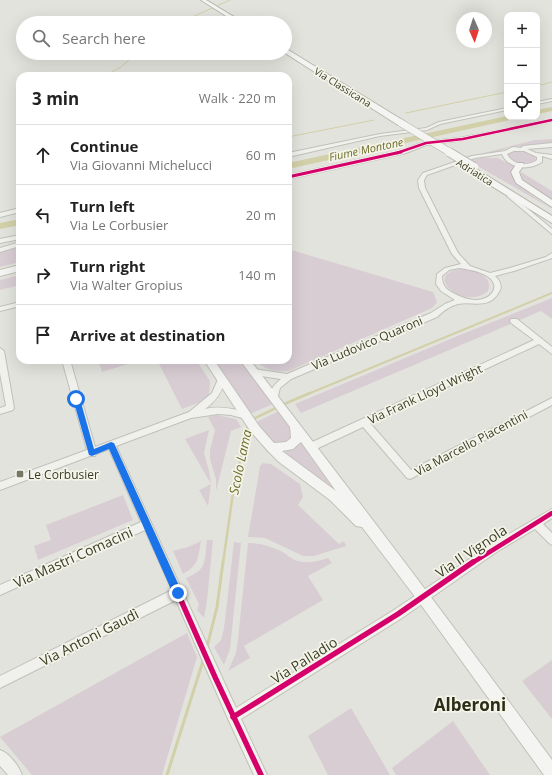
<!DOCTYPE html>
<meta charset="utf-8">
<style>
body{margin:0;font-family:"Open Sans",sans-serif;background:#f2f2f2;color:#222}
.controls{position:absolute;right:12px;top:12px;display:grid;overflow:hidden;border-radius:8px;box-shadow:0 4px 16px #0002}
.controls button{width:36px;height:36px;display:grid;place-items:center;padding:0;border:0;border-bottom:1px solid #e0e0e0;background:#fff;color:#222;font:20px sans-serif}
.compass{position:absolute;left:456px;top:12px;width:36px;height:36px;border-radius:50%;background:#fff;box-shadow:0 4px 16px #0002;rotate:177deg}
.stop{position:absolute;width:12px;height:12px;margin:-9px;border:3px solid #1a73e8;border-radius:50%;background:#fff}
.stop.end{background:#1a73e8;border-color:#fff;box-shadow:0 1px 4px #0008}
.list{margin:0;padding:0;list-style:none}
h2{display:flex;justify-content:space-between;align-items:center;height:52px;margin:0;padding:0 16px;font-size:17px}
h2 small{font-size:13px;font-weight:400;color:#767676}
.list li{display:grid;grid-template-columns:26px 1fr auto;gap:12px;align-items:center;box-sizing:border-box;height:60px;padding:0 16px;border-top:1px solid #e0e0e0}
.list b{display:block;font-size:15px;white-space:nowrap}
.list p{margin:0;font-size:13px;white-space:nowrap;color:#767676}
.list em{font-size:13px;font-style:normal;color:#767676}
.icon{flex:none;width:22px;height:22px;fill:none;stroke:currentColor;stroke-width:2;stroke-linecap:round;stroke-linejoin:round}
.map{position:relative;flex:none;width:552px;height:775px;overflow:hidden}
.search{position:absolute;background:#fff;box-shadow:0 4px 16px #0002;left:16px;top:16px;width:276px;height:44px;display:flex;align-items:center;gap:10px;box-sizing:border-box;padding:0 14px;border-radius:22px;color:#767676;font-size:15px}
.panel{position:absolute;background:#fff;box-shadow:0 4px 16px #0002;left:16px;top:72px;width:276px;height:292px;border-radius:12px}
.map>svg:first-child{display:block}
.green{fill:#d9cdd4}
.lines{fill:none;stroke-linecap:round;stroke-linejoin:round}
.stream-far3{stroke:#d2d0a8;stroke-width:1}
.stream-far2{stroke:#d2d0a8;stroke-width:2}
.stream-far1{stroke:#d2d0a8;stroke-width:2.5}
.stream{stroke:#d2d0a8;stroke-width:3}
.river{fill:#d2d0a8;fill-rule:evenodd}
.minor-casing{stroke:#c1c1bb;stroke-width:2}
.major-casing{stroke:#c1c1b9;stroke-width:2}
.highway-casing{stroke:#b8b8af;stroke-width:2}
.minor{fill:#f0f0ed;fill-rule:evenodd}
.major{fill:#f4f4f2;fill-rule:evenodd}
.highway{fill:#f4f4f2;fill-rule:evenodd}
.highway-bridge-far1-casing{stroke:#b8b8af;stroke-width:8;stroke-linecap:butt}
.highway-bridge-casing{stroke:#b8b8af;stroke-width:10;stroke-linecap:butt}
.highway-bridge-far1{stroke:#f4f4f2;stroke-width:7}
.highway-bridge{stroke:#f4f4f2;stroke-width:8}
.cycleway-far3-casing{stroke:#f4f4ea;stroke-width:4}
.cycleway-far2-casing{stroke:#f4f4ea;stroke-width:5}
.cycleway-far1-casing{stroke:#f4f4ea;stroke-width:7}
.cycleway-casing{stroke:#f4f4ea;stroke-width:8}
.cycleway-far3{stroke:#d6006c;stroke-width:2.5}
.cycleway-far2{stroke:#d6006c;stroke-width:3}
.cycleway-far1{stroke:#d6006c;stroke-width:4.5}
.cycleway{stroke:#d6006c;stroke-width:5.5}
.route{fill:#1a73e8}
.poi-dot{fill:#767765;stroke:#f4f4ea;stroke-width:1.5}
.labels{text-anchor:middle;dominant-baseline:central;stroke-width:3.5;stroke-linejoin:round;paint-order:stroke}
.far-street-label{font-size:10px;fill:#3b3d24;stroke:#f4f4ea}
.far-water-label{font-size:11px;font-style:italic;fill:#6e6f2a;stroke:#f4f4ea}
.street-label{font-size:12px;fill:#3b3d24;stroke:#f4f4ea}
.poi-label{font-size:12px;fill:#3b3d24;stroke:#f4f4ea;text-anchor:start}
.water-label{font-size:13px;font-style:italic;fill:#6e6f2a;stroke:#f4f4ea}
.near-street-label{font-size:14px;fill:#3b3d24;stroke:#f4f4ea}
.near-quarter-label{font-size:17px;font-weight:bold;fill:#2b2d16;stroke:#f4f4ea}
</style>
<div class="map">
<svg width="552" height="775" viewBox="0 0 552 775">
<rect width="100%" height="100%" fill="#e3e3dd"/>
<!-- green -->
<g class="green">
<path d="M 552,139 L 552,144 L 544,144 L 525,147 L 514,146 L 507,148 L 494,153 L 480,154 L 535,140 Z"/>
<path d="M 514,151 C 523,151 532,151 536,159 L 536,161 C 527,166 513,164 507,155 Z"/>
<path d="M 480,158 L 498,158 L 515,167 C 504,182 543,201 552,209 L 469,161 Z"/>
<path d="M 521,172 L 552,191 L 552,201 C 542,194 520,185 521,172 Z"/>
<path d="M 20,247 L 20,262 L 0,267 L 0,253 Z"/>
<path d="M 288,249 L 433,292 L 437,302 L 432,308 L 289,371 C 276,372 265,371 256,360 L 288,360 Z"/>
<path d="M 461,269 C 473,270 494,275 488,291 C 464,312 421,274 461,269 Z"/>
<path d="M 20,275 L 20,285 L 0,290 L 0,280 Z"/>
<path d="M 552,298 L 552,319 L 541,311 L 301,413 L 295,404 L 460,335 Z"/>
<path d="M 98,360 L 141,360 L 102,372 Z"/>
<path d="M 157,360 L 196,360 L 210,381 L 209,395 L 198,403 L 182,409 Z"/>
<path d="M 214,360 L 241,360 L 273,404 L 250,414 Z"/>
<path d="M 279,411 L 293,430 L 291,439 L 288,442 L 273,444 L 270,442 L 256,422 Z"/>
<path d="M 216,415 L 236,419 L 241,427 L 231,431 L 216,491 L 216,479 L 210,459 L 210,450 L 215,430 L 208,417 Z"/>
<path d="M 209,430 L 204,453 L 209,471 L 211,484 L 208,506 L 199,490 L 211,484 L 185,439 Z"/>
<path d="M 301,441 L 339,495 L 279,453 C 289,452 295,449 301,441 Z"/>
<path d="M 263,463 L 271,464 L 300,484 L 303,497 L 298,505 L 339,544 L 344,541 L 346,546 L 314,556 L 303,556 L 265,538 L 248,537 L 260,466 Z"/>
<path d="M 123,495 L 133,520 L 38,560 L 34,546 L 51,540 L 46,525 Z"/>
<path d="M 207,540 L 213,540 L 207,601 L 204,618 L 197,610 L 199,604 L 186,578 C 208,569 204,562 207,540 Z"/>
<path d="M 201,541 C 198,558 199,565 183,574 L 173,551 L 188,547 Z"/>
<path d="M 234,542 L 241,543 L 230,649 L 224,665 L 214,647 L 221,640 L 224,628 Z"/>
<path d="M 248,543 C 260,543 270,546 281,551 C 285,553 288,556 291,558 C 303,565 316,562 328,558 L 332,563 L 308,576 L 323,600 L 244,646 L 250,658 L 228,671 L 236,653 L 238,639 Z"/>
<path d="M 187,633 L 197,657 L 162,775 L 32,775 L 0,737 Z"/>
<path d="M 552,660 L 552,719 L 522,681 Z"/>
<path d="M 351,708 L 390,775 L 328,775 L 308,736 Z"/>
<path d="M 453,721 L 490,775 L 396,775 L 392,768 Z"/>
</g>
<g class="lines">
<!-- stream-far3 -->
<g class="stream-far3">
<path d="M 179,23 L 230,0"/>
<path d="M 105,76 L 121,67 L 137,53"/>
<path d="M 537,86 L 552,82"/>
<path d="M 406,113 L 507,92"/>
<path d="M 288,137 L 374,120"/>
</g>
<!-- stream-far2 -->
<path class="stream-far2" d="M 308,394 L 552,293"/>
<!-- stream-far1 -->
<g class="stream-far1">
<path d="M 282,405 L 310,393"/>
<path d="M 253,419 L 278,407"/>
<path d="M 223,563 L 233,493 L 248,425"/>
</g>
<!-- stream -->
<g class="stream">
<path d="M 207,647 L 217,607 L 223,562"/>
<path d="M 167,775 L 203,661"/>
</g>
<!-- river -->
<g class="river">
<path d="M 552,107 L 552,111 L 537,114 L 537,110 Z"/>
<path d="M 507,116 L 518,117 L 514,119 L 288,169 L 288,163 Z"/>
<path d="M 20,219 L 20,225 L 0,229 L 0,223 Z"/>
</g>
<!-- minor casing -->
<g class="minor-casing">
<g id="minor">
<path d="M 552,99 L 552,101 L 537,104 L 537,102 Z"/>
<path d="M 507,108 L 507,110 L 440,124 L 427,130 L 380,136 L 288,157 L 288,153 L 380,134 L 426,128 L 439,122 Z"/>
<path d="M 552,119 L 552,121 L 463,140 L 426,145 L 406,153 L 288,179 L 288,175 L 404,150 C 423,139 444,141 464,137 C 494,132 523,125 552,119 Z"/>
<path d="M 552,143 L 552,147 L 527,149 L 536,153 L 552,155 L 552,159 L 542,156 L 542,162 C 529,171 508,169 502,154 L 475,158 L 427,175 L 424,180 L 425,188 L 458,253 L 470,266 L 490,273 L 510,268 L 546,257 L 552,253 L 552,258 L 514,271 L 495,276 C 500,281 503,286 499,292 C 489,310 473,301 458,304 C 450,306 443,311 437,317 L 291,379 L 280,388 L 277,400 L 271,400 C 268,391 274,385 281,379 L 254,375 L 251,374 L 250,372 L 251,370 L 254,369 L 287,374 L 431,313 L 445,304 L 455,300 L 441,291 L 436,284 L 437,274 L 445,268 L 461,264 L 452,254 L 419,188 L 418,180 L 423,173 L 472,156 L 505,151 L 513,147 L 521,148 L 523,146 ZM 514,151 L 524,151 L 537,157 L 537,160 C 528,167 512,165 507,154 ZM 459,268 C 468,269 491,273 494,284 C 495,287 494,290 492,293 C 483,304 466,300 455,294 C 446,290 442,285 442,276 L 449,270 Z"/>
<path d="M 510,194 L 552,229 L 552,234 L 508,197 L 507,196 Z"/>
<path d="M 20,208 L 20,212 L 0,217 L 0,213 Z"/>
<path d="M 20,235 L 20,239 L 0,243 L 0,239 Z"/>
<path d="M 20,242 L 20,246 L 0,252 L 0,248 Z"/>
<path d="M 20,302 L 20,306 L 0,311 L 0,307 Z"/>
<path d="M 511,319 L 517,319 L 552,347 L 552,354 L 539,344 L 370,423 L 411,470 L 552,398 L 552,405 L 410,479 L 407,478 L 363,427 L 314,450 L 311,451 L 308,450 L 307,447 L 308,444 L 534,340 L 511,323 L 510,321 Z"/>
<path d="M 0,348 L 4,351 L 14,408 L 13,410 L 0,414 L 0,408 L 6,406 L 0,373 Z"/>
<path d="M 62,360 L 70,360 L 95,447 L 189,412 L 212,393 L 219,377 L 222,376 L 226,379 C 222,392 216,401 205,409 C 221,406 234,408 249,414 L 250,416 L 249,418 L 246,419 L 231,415 L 218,414 L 191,418 L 116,446 L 236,708 L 394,610 L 490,545 L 552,509 L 552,518 L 543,524 L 552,533 L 552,545 L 549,543 L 535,529 L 498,551 L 402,618 L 241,719 L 267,775 L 254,775 L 229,721 L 176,600 L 0,688 L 0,676 L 172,590 L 145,530 L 0,595 L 0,585 L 141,522 L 109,449 L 96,454 L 95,456 L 90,456 L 0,490 L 0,482 L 87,450 Z"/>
<path d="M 0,750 C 9,753 19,766 22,775 L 8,775 L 0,766 Z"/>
</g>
</g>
<!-- major casing -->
<g class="major-casing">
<g id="major">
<path d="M 20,265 L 20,271 L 0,276 L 0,270 Z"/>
<path d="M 204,360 L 214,360 L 259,426 L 274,443 L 286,442 L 291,438 L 290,427 L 240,360 L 250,360 C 352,492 453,625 552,760 L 552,775 L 544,775 L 419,602 L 362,527 L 356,526 L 330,500 L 279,462 L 268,451 L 251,432 ZM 301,442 L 336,491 L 282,451 L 293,449 Z"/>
</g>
</g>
<!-- highway casing -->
<g class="highway-casing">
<g id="highway">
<path d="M 201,0 L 206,0 L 244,23 L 237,23 Z"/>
<path d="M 285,48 L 404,121 L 405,123 L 401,125 L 398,125 L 285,53 Z"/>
<path d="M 517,163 L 523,163 L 524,165 L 519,172 L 522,180 L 552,200 L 552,207 L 516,183 L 511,172 Z"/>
<path d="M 467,167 L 473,167 L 552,216 L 552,223 L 467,171 Z"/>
</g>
</g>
<!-- minor -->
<use href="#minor" class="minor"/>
<!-- major -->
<use href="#major" class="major"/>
<!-- highway -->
<use href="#highway" class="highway"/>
<!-- highway-bridge-far1 casing -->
<g class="highway-bridge-far1-casing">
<path id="highway-bridge-far1" d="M 401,123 L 451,153"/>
</g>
<!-- highway-bridge casing -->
<g class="highway-bridge-casing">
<path id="highway-bridge" d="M 449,152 L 474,167"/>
</g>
<!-- highway-bridge-far1 -->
<use href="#highway-bridge-far1" class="highway-bridge-far1"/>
<!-- highway-bridge -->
<use href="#highway-bridge" class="highway-bridge"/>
<!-- cycleway-far3 casing -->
<g class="cycleway-far3-casing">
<path id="cycleway-far3" d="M 397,153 L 426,143 L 463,139 L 552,120"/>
</g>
<!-- cycleway-far2 casing -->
<g class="cycleway-far2-casing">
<path id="cycleway-far2" d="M 288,177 L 401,152"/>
</g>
<!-- cycleway-far1 casing -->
<g class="cycleway-far1-casing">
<g id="cycleway-far1">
<path d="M 111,445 L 165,563"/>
<path d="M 472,563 L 552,513"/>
</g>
</g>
<!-- cycleway casing -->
<g class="cycleway-casing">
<g id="cycleway">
<path d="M 164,562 L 215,677 L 261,775"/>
<path d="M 233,717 L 398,614 L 473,562"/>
</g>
</g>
<!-- cycleway-far3 -->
<use href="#cycleway-far3" class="cycleway-far3"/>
<!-- cycleway-far2 -->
<use href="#cycleway-far2" class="cycleway-far2"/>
<!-- cycleway-far1 -->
<use href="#cycleway-far1" class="cycleway-far1"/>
<!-- cycleway -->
<use href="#cycleway" class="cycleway"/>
</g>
<!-- route -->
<path class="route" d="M 74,397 L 76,397 L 80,399 L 94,449 L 111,442 L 114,443 L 181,590 L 182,593 L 181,596 L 178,597 L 174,596 L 109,449 L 92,456 L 89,455 L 73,399 Z"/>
<!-- markers -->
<rect class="poi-dot" x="16" y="470" width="8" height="8" rx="2"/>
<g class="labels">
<!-- far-street labels -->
<g class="far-street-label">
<text transform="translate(343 87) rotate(32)">Via Classicana</text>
<text transform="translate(475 172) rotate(32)">Adriatica</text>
</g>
<!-- far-water labels -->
<g class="far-water-label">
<text transform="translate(366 149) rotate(-12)">Fiume Montone</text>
</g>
<!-- street labels -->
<g class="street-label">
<text transform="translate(367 343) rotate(-23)">Via Ludovico Quaroni</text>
<text transform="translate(425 394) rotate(-25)">Via Frank Lloyd Wright</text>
<text transform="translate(471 443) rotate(-28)">Via Marcello Piacentini</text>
</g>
<!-- poi labels -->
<g class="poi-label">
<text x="28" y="474">Le Corbusier</text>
</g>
<!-- water labels -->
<g class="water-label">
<text transform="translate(240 462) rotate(-78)">Scolo Lama</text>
</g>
<!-- near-street labels -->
<g class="near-street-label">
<text transform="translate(471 551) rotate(-34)">Via Il Vignola</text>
<text transform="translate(73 557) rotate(-24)">Via Mastri Comacini</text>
<text transform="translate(89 637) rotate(-27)">Via Antoni Gaudì</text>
<text transform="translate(304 660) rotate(-32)">Via Palladio</text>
</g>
<!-- near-quarter labels -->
<g class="near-quarter-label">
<text x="470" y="704">Alberoni</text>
</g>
</g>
</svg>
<div class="controls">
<button>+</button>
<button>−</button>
<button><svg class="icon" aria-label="locate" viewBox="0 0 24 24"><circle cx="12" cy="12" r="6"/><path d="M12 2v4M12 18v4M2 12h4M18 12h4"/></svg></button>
</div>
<svg class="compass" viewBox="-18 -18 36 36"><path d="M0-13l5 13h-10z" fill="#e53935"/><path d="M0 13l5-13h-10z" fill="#767676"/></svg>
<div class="stop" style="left:76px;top:399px"></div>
<div class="stop end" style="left:178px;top:593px"></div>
<div class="search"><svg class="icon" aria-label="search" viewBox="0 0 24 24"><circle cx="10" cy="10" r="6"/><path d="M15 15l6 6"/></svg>Search here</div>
<section class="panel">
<h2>3 min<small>Walk · 220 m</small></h2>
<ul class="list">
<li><svg class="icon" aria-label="ahead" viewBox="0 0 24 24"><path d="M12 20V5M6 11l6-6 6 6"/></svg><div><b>Continue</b><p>Via Giovanni Michelucci</p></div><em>60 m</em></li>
<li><svg class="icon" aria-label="left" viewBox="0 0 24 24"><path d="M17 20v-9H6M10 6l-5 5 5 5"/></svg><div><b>Turn left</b><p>Via Le Corbusier</p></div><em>20 m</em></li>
<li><svg class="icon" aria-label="right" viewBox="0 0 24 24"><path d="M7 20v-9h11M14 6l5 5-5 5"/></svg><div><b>Turn right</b><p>Via Walter Gropius</p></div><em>140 m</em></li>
<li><svg class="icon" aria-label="arrive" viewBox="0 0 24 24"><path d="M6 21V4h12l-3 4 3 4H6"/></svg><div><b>Arrive at destination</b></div></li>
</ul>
</section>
</div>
